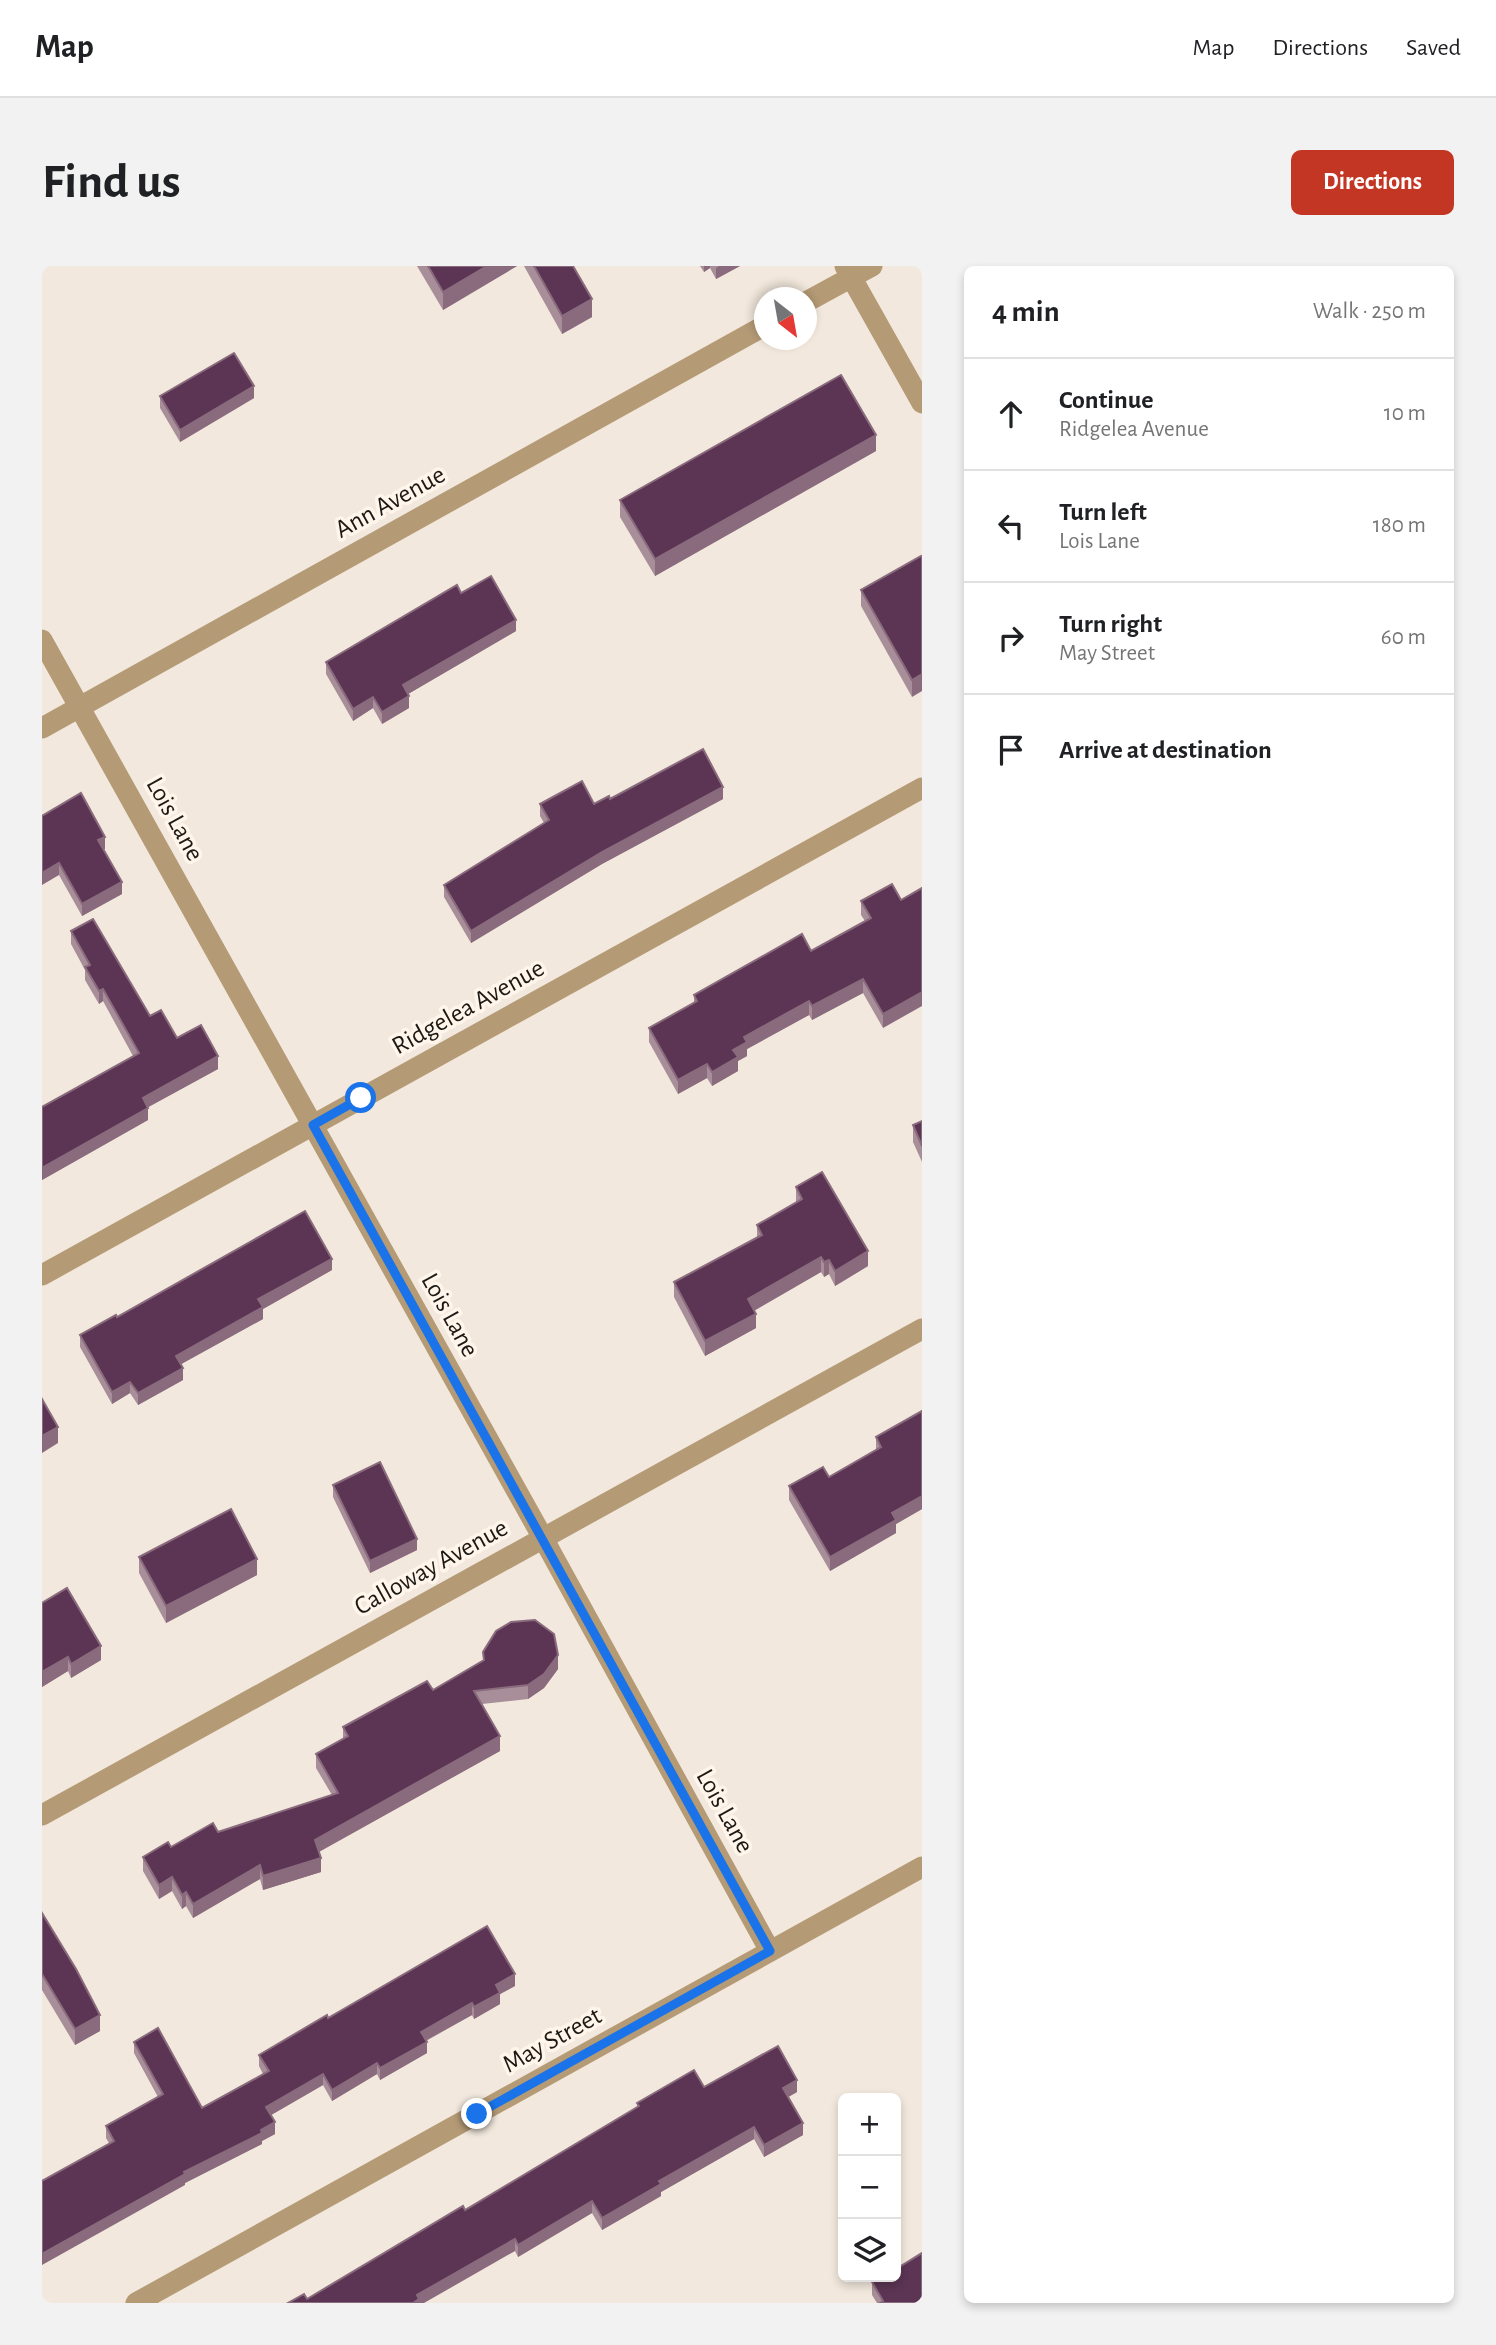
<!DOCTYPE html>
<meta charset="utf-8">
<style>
body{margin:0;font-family:"Alegreya Sans",sans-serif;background:#f2f2f2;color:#202124}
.controls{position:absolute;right:21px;bottom:21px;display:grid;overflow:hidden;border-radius:10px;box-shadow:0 4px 10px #0003}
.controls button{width:63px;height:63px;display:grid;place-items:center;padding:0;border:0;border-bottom:2px solid #e0e0e0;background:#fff;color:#202124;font:35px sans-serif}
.compass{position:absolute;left:712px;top:21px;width:63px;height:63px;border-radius:50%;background:#fff;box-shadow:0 4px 10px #0003;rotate:149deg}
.stop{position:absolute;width:21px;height:21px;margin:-16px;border:5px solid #1a73e8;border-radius:50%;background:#fff}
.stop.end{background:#1a73e8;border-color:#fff;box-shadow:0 2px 7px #0008}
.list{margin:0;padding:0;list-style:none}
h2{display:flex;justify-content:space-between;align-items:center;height:91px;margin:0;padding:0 28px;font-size:30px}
h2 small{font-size:23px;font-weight:400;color:#757577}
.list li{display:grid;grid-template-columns:46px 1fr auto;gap:21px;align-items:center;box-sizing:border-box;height:112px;padding:0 28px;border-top:2px solid #e0e0e0}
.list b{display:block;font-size:26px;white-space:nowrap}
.list p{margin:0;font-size:23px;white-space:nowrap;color:#757577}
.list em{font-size:23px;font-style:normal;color:#757577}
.icon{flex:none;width:38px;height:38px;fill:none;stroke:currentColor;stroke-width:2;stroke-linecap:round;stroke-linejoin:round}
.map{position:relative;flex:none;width:880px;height:2037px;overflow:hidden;border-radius:10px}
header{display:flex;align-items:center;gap:42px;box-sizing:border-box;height:98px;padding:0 35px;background:#fff;border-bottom:2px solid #e0e0e0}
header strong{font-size:33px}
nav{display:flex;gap:38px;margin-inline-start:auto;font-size:24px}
.intro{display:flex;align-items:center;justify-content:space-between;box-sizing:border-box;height:168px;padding:0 42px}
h1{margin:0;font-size:49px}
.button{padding:18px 32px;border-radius:10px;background:#c23623;color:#fff;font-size:24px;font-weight:700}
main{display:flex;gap:42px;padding:0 42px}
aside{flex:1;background:#fff;border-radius:10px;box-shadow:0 4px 10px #0003}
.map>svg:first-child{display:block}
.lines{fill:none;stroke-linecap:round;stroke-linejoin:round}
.street{stroke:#b49a75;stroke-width:21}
.wall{fill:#a78e98}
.shaded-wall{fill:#896b7d}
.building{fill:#5c3554;stroke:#896b7d;stroke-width:2}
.route{stroke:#1a73e8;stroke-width:9}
.labels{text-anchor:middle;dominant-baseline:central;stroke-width:7;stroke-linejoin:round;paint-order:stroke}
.street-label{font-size:26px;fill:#1c1915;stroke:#fff5ea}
</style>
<header>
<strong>Map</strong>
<nav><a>Map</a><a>Directions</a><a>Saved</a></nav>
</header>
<div class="intro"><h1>Find us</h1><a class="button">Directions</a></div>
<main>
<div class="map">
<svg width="880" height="2037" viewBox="0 0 880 2037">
<rect width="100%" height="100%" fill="#f2e8dd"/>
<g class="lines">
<!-- street -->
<g class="street">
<path d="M 803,0 L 880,137"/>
<path d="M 764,36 L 830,0"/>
<path d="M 0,374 L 501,1272 L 728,1685"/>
<path d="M 0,462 L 722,60"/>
<path d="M 0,1009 L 880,522"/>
<path d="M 0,1549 L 880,1063"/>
<path d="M 94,2037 L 880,1601"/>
</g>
</g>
<!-- wall -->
<g class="wall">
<path d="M 375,0 L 475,0 L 401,44 Z"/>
<path d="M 482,0 L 531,0 L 550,51 L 520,68 Z"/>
<path d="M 658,0 L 698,0 L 674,13 L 668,2 L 662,6 Z"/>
<path d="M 118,130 L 212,132 L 138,176 L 118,142 Z"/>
<path d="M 834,185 L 613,310 L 578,251 L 578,234 Z"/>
<path d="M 880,291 L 870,431 L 819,340 L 819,324 Z"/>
<path d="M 419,327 L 474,365 L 366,428 L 367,442 L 340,458 L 331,442 L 311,455 L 284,408 L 284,396 Z"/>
<path d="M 568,533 L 681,533 L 560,598 L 429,677 L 402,631 L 402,619 L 502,557 L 498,550 L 498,538 L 552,538 Z"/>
<path d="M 0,550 L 63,583 L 62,583 L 80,628 L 40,650 L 17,609 Z"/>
<path d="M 850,618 L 841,762 L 821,727 L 770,754 L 767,749 L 705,783 L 705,790 L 696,795 L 696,805 L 670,820 L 665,812 L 636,828 L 607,776 L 607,762 L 652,737 L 652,729 L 769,685 L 823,655 L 819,649 L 819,635 Z"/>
<path d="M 29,665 L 108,750 L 176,803 L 106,841 L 106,854 L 0,914 L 0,841 L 91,790 L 61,735 L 57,738 L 43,714 L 43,704 L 29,678 Z"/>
<path d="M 880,855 L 880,896 L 871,876 L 871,859 Z"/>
<path d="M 754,921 L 826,1000 L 793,1020 L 787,1008 L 782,1011 L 779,1006 L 712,1045 L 714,1062 L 663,1090 L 632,1031 L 632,1016 L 715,972 L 715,959 L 754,936 Z"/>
<path d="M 290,1004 L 221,1043 L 221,1053 L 139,1098 L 141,1114 L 96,1139 L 88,1127 L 70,1138 L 38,1081 L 38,1069 L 75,1051 Z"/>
<path d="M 880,1145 L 880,1243 L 854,1258 L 854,1267 L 788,1305 L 747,1234 L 747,1220 L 787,1211 L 834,1184 L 834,1171 Z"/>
<path d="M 291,1219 L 375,1284 L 328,1307 L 291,1231 Z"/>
<path d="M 97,1291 L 215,1309 L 124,1357 L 97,1307 Z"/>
<path d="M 0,1337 L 59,1394 L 29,1412 L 26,1405 L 0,1421 Z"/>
<path d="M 441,1386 L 516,1403 L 502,1422 L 486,1433 L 440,1438 L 458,1485 L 277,1586 L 279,1606 L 221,1624 L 218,1613 L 151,1652 L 144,1640 L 140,1643 L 130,1625 L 117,1633 L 101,1605 L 101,1591 L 290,1529 L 274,1502 L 274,1488 L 301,1473 L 301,1461 L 391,1424 L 441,1395 Z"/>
<path d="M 0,1647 L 58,1765 L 33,1779 L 0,1724 Z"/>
<path d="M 473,1720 L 458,1728 L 458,1738 L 432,1753 L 430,1749 L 384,1775 L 385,1787 L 338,1814 L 335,1808 L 290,1835 L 281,1819 L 229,1849 L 233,1868 L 220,1875 L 220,1878 L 143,1917 L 143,1919 L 67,1877 L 64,1872 L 64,1860 L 116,1831 L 92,1787 L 92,1776 L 160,1842 L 221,1808 L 217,1800 L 217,1789 L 286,1752 Z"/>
<path d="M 662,1821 L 755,1826 L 746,1831 L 761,1869 L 722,1891 L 712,1873 L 619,1926 L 619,1930 L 560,1964 L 550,1947 L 476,1991 L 473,1985 L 265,2033 L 423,1944 L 595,1841 L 595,1837 Z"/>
<path d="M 830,2016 L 880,2037 L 835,2037 L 830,2029 Z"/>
</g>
<!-- shaded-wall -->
<g class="shaded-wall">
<path d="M 445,0 L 475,0 L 401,44 L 401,26 Z"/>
<path d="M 662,0 L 668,0 L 668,2 L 662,6 Z"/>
<path d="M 677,0 L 698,0 L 674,13 L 674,2 Z"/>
<path d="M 550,33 L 550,51 L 520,68 L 520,50 Z"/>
<path d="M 212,120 L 212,132 L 138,176 L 138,164 Z"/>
<path d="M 834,169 L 834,185 L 613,310 L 613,293 Z"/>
<path d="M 474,354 L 474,365 L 361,431 L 361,419 Z"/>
<path d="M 880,408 L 880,425 L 870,431 L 870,414 Z"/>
<path d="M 367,430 L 367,442 L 340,458 L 340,446 Z"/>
<path d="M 331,431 L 331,442 L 311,455 L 311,443 Z"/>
<path d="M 681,521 L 681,533 L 560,598 L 429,677 L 429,665 L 560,586 Z"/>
<path d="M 63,571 L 63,583 L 56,586 L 56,574 Z"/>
<path d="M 17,597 L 17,609 L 0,619 L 0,607 Z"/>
<path d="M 80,616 L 80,628 L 40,650 L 40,638 Z"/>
<path d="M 821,713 L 821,727 L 770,754 L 770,740 Z"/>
<path d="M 61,723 L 61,735 L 57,738 L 57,725 Z"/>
<path d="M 880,726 L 880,740 L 841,762 L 841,748 Z"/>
<path d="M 767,735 L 767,749 L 705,783 L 705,790 L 696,795 L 696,805 L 670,820 L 670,806 L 702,771 Z"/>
<path d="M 176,790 L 176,803 L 101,844 L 101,832 Z"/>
<path d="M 665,798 L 665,812 L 636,828 L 636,814 Z"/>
<path d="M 106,842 L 106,854 L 0,914 L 0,902 Z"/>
<path d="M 826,985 L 826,1000 L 793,1020 L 793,1005 Z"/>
<path d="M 779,991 L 779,1006 L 706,1048 L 706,1033 Z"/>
<path d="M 290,993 L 290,1004 L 221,1043 L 221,1053 L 134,1101 L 134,1090 L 216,1033 Z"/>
<path d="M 787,994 L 787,1008 L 782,1011 L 782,996 Z"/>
<path d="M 714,1048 L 714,1062 L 663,1090 L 663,1075 Z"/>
<path d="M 141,1102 L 141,1114 L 96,1139 L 96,1127 Z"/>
<path d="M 88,1116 L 88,1127 L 70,1138 L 70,1126 Z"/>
<path d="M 16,1161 L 16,1177 L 0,1187 L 0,1170 Z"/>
<path d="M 880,1230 L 880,1243 L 854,1258 L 854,1267 L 788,1305 L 788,1291 L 850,1247 Z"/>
<path d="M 375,1273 L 375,1284 L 328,1307 L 328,1295 Z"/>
<path d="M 215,1293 L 215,1309 L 124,1357 L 124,1340 Z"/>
<path d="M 59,1380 L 59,1394 L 29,1412 L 29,1398 Z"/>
<path d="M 516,1389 L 516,1403 L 502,1422 L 486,1433 L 486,1419 Z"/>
<path d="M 26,1391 L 26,1405 L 0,1421 L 0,1406 Z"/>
<path d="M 458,1470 L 458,1485 L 273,1588 L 273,1574 Z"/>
<path d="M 279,1592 L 279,1606 L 221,1624 L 221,1610 Z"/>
<path d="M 218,1599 L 218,1613 L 151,1652 L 151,1638 Z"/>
<path d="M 130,1611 L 130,1625 L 117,1633 L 117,1619 Z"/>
<path d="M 144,1626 L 144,1640 L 140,1643 L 140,1629 Z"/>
<path d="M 473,1708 L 473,1720 L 458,1728 L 458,1738 L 432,1753 L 432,1741 L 454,1719 Z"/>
<path d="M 430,1737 L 430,1749 L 379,1777 L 379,1766 Z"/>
<path d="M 58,1749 L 58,1765 L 33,1779 L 33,1763 Z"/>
<path d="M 385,1776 L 385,1787 L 338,1814 L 338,1802 Z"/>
<path d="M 335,1797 L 335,1808 L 290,1835 L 290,1824 Z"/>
<path d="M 281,1808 L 281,1819 L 224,1852 L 224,1841 Z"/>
<path d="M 755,1814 L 755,1826 L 741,1834 L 741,1822 Z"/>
<path d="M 233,1856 L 233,1868 L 220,1875 L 220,1878 L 143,1917 L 143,1919 L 0,1999 L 0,1988 L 142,1906 Z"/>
<path d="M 761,1857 L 761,1869 L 722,1891 L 722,1879 Z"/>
<path d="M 712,1861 L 712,1873 L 619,1926 L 619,1930 L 560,1964 L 560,1952 L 617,1915 Z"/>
<path d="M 550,1935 L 550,1947 L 476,1991 L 476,1979 Z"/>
<path d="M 473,1973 L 473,1985 L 382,2037 L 371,2037 L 375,2029 Z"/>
</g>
<!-- building -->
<g class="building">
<path d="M 386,0 L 445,0 L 401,26 Z"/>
<path d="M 492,0 L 531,0 L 550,33 L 520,50 Z"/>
<path d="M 192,87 L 212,120 L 138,164 L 118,130 Z"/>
<path d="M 799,109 L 834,169 L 613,293 L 578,234 Z"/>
<path d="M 879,290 L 880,291 L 880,408 L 870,414 L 819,324 Z"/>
<path d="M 449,310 L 474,354 L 361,419 L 367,430 L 340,446 L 331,431 L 311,443 L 284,396 L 415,319 L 419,327 Z"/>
<path d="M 661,483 L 681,521 L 560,586 L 429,665 L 402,619 L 507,554 L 498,538 L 540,515 L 552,538 L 567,530 L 568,533 Z"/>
<path d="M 39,527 L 63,571 L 56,574 L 80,616 L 40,638 L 17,597 L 0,607 L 0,550 Z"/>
<path d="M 850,618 L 859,634 L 880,622 L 880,726 L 841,748 L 821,713 L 770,740 L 767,735 L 702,771 L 705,776 L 691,784 L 696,791 L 670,806 L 665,798 L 636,814 L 607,762 L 655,735 L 652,729 L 760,668 L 769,685 L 829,652 L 819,635 Z"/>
<path d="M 51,653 L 108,750 L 119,744 L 135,772 L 159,759 L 176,790 L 101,832 L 106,842 L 0,902 L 0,841 L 97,787 L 61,723 L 57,725 L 43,701 L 48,699 L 29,665 Z"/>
<path d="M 880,855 L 880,880 L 871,859 Z"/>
<path d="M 780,906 L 826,985 L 793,1005 L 787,994 L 782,996 L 779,991 L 706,1033 L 714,1048 L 663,1075 L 632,1016 L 720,969 L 715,959 L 760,933 L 754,921 Z"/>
<path d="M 263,945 L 290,993 L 216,1033 L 221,1041 L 134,1090 L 141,1102 L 96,1127 L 88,1116 L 70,1126 L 38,1069 L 74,1049 L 75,1051 Z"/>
<path d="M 0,1133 L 16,1161 L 0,1170 Z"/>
<path d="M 880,1145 L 880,1230 L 850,1247 L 854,1254 L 788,1291 L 747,1220 L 781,1201 L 787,1211 L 839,1181 L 834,1171 Z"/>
<path d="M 338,1196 L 375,1273 L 328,1295 L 291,1219 Z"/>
<path d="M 189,1243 L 215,1293 L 124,1340 L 97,1291 Z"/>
<path d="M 25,1322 L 59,1380 L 29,1398 L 26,1391 L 0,1406 L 0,1337 Z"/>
<path d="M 493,1354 L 512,1368 L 516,1389 L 502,1408 L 486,1419 L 432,1425 L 458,1470 L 273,1574 L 279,1592 L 221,1610 L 218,1599 L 151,1638 L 144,1626 L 140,1629 L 130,1611 L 117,1619 L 101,1591 L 126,1576 L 129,1581 L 171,1557 L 176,1566 L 296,1527 L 274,1488 L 306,1470 L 301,1461 L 385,1415 L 391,1424 L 442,1394 L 441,1386 L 454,1365 L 469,1356 Z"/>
<path d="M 0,1647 L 34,1703 L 58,1749 L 33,1763 L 0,1708 Z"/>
<path d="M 445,1660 L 473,1708 L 454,1719 L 458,1727 L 432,1741 L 430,1737 L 379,1766 L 385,1776 L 338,1802 L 335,1797 L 290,1824 L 281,1808 L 224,1841 L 233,1856 L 219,1864 L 220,1867 L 142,1906 L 143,1908 L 0,1988 L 0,1915 L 72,1875 L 64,1860 L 121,1828 L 92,1776 L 116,1762 L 160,1842 L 227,1805 L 217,1789 L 285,1749 L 286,1752 Z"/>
<path d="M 736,1780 L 755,1814 L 741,1822 L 761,1857 L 722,1879 L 712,1861 L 617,1915 L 619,1918 L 560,1952 L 550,1935 L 476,1979 L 473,1973 L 375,2029 L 377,2033 L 371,2037 L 246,2037 L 262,2028 L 265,2033 L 421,1940 L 423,1944 L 597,1840 L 595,1837 L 652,1804 L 662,1821 Z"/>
<path d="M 880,1987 L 880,2037 L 838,2037 L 841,2035 L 830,2016 L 840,2011 L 854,2011 L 854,2003 Z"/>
</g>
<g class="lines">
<!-- route -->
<path class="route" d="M 319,832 L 271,859 L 728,1685 L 435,1848"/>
</g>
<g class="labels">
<!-- street labels -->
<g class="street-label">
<text transform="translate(348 236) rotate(-29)">Ann Avenue</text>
<text transform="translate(133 553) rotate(61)">Lois Lane</text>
<text transform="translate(426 741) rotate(-29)">Ridgelea Avenue</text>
<text transform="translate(408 1049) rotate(61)">Lois Lane</text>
<text transform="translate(389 1301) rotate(-29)">Calloway Avenue</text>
<text transform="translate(683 1545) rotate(61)">Lois Lane</text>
<text transform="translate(510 1774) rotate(-29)">May Street</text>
</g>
</g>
</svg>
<div class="controls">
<button>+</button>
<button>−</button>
<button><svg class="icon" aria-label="layers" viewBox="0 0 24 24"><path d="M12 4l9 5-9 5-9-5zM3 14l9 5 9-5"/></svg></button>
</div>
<svg class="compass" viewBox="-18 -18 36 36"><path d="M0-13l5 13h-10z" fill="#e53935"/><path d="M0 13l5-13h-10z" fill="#757577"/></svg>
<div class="stop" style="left:319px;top:832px"></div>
<div class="stop end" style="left:435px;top:1848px"></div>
</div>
<aside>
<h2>4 min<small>Walk · 250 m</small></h2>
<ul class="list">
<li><svg class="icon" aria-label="ahead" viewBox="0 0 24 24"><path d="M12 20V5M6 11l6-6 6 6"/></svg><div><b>Continue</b><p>Ridgelea Avenue</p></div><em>10 m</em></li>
<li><svg class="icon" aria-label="left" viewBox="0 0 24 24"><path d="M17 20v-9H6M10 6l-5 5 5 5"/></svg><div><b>Turn left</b><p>Lois Lane</p></div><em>180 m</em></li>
<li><svg class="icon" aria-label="right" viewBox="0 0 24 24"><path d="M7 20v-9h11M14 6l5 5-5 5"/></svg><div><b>Turn right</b><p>May Street</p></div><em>60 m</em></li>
<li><svg class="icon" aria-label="arrive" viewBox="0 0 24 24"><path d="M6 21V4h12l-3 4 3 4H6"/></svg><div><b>Arrive at destination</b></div></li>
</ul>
</aside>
</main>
